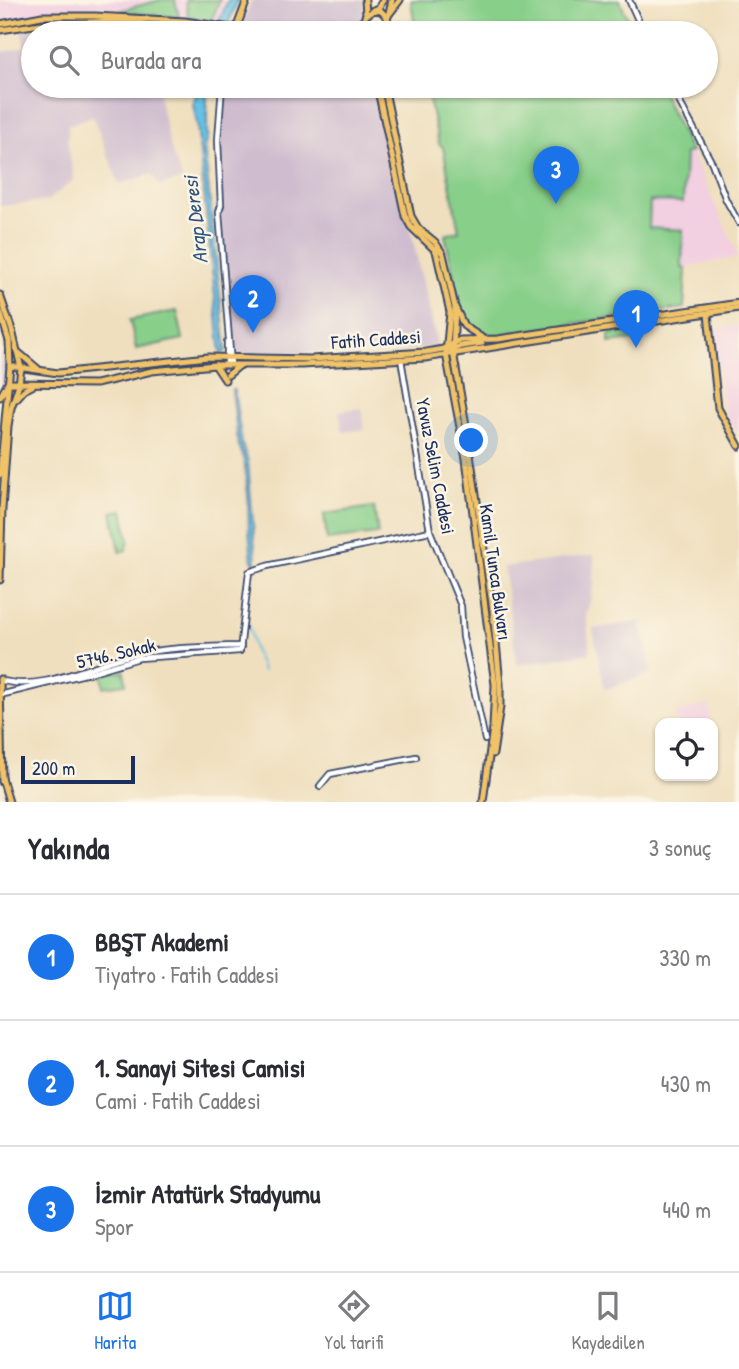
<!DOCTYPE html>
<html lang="tr">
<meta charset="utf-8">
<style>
body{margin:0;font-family:"Patrick Hand",sans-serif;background:#f2f2f3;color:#2b2b33}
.controls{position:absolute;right:21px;bottom:21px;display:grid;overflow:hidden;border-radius:14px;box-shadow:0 2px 5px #0004}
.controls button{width:63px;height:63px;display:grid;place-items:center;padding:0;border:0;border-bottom:2px solid #e1e1e2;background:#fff;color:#2b2b33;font:35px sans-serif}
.scale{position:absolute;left:21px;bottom:18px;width:114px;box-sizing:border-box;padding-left:7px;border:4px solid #1b2f5e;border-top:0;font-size:19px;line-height:24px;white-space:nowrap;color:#1b2f5e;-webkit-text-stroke:5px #fcf5e5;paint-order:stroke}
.you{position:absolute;left:472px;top:441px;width:24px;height:24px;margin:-18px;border:5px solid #fff;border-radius:50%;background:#1a73e8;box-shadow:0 0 0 10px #1a73e833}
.badge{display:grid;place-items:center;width:46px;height:46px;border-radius:50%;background:#1a73e8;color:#fff;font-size:23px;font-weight:700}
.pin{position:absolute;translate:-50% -58px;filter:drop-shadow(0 2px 4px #0008)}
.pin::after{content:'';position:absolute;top:37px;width:24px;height:21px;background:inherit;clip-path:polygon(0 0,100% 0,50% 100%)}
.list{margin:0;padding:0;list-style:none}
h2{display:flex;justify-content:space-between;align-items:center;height:91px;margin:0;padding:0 28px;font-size:30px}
h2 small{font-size:23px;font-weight:400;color:#7c7c81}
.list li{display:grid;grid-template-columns:46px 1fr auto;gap:21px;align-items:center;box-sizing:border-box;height:126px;padding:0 28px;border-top:2px solid #e1e1e2}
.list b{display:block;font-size:26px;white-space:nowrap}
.list p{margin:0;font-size:23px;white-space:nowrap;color:#7c7c81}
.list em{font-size:23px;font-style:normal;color:#7c7c81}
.icon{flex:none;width:38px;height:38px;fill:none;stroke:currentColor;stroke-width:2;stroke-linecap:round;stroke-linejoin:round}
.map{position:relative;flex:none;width:739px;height:802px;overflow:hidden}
.search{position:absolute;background:#fff;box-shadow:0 2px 5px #0004;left:21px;right:21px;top:21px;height:77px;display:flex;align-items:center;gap:18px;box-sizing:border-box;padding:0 24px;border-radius:38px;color:#7c7c81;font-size:26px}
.sheet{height:469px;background:#fff}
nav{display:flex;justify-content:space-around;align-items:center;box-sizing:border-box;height:98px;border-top:2px solid #e1e1e2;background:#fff;font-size:19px;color:#7c7c81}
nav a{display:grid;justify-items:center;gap:4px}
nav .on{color:#1a73e8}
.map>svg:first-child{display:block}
.built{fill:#f2cfe1}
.industrial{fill:#cfbdcf}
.green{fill:#88cf8a;stroke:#527f74;stroke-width:2}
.water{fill:#66c1e4;stroke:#4078a1;stroke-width:2}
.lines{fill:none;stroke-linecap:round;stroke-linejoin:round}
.stream{stroke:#66c1e4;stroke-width:2}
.minor-casing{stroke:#3b496c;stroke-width:8}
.major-casing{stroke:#3b496c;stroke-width:9}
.minor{stroke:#fff;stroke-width:4.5}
.major{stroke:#f1c369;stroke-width:5}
.labels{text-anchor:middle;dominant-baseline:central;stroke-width:5;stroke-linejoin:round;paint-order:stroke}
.street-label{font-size:19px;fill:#1b2f5e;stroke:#fcf5e5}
.water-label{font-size:21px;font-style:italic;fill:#2e5480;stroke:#fcf5e5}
</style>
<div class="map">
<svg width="739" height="802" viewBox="0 0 739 802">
<rect width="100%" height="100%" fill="#fcf5e5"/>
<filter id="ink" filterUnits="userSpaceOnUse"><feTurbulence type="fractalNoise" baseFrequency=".0143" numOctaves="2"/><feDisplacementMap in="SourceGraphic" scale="14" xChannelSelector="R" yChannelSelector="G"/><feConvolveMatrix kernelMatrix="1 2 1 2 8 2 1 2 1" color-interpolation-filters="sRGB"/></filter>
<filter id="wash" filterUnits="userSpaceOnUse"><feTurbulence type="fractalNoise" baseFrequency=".00686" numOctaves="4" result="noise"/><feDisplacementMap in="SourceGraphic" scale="28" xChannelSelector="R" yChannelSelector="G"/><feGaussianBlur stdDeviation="1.57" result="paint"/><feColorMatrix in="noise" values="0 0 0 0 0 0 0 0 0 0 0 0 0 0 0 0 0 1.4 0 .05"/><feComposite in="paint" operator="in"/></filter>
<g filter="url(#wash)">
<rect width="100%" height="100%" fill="#efdfbe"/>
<!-- built -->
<g class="built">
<path d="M 0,0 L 228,0 L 218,24 L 44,14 L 0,22 Z"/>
<path d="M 691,152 L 739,257 L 682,268 L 683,230 L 649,228 L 650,202 L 684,202 L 685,153 Z"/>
<path d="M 739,325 L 739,434 L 727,416 L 723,403 L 713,330 Z"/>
<path d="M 709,705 L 711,723 L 677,723 L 675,713 Z"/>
</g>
<!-- industrial -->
<g class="industrial">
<path d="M 252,0 L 364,0 L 365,33 L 239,33 Z"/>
<path d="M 107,23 L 127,33 L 33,33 L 33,86 L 159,86 L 160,102 L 172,153 L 182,179 L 159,186 L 152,174 L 119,184 L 93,116 L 68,125 L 68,146 L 74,180 L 47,201 L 0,206 L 0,53 L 25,47 L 21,31 Z"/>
<path d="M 227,86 L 377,86 L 438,348 L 233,355 L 216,211 L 222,115 Z"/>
<path d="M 0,354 L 9,356 L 6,379 L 0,392 Z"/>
<path d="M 362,408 L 365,429 L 343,432 L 339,411 Z"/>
<path d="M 594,555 L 594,586 L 586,616 L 590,653 L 517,665 L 503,567 Z"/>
<path d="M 640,621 L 652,673 L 605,689 L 593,629 Z"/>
</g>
<!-- green -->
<g class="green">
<path d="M 160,0 L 175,0 L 179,17 L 124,12 L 122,10 Z"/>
<path d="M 186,0 L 220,0 L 211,21 L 188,16 Z"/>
<path d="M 411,0 L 619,0 L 635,33 L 416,33 Z"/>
<path d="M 426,86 L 659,86 L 691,152 L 685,153 L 683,202 L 650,201 L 649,228 L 683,230 L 682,268 L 686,268 L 684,308 L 493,335 C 476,333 470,327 461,313 L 445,235 L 459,231 L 443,147 L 439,144 Z"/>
<path d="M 177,311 L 183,339 L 136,349 L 130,320 Z"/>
<path d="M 639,330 L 639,339 L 609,343 L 609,334 Z"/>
<path d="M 374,507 L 378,534 L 327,540 L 324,514 Z"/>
<path d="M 123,510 L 129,541 L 126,550 L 120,552 L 112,512 Z"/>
<path d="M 124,671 L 126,684 L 104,687 L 102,674 Z"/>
</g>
<!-- water -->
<g class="water">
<path d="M 228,0 L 238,0 L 224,33 L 214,33 Z"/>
<path d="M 199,86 L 205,86 L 204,91 L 207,97 L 207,138 L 204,147 L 226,351 L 221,354 L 197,124 L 193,104 Z"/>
<path d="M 232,390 L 234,390 L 242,444 L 248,461 L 256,563 L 252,561 L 249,530 L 248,496 L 244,459 L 238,443 Z"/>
</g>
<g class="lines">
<!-- stream -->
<path class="stream" d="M 249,625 L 254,650 L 263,671"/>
</g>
</g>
<g filter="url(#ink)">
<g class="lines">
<!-- minor casing -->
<g class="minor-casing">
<g id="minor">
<path d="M 629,0 L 644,33"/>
<path d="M 222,86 L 218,140 L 221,205 L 219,212 L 231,365"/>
<path d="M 671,86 L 712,163 L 726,200 L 739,223"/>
<path d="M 401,359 L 430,531 L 461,606 L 463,637 L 485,740"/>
<path d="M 227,365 L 227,342"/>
<path d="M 0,680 C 41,693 92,664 132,655 C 167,647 206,647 241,646"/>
<path d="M 0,695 L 89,673 L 139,658 L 240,651 L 249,572 L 267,566 L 430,531"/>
<path d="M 320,786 L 330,774 L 416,757"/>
</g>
</g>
<!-- major casing -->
<g class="major-casing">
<g id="major">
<path d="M 365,0 L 366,14"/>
<path d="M 373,10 L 381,11 L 387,17 L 400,0"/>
<path d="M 0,24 L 42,16 L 95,16 L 185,21 L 264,33"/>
<path d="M 236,29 L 247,0"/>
<path d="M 0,30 L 41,24 L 117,21 L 231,33"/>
<path d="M 331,33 L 351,29 L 364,20"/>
<path d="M 355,33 L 369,30 L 379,32 L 385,29"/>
<path d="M 369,33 L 365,24 L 365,16 L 379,7 L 383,0"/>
<path d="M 384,33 L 392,0"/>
<path d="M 377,86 L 405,216 L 411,227 L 436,251 L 450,312 L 446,354 L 466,459 L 495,685 L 493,727 L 483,802"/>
<path d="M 384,86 L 411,216 L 418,228 L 435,242 L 443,254 L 455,307 L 453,352 L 465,419 L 493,611 L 500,684 L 500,707 L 493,754"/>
<path d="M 0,295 L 12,330 L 21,368 L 19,384 L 11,408 L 8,426 L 2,509 L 0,580"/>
<path d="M 456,309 L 464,326 L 481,337"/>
<path d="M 0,312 L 9,341 L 10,366 L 0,475"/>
<path d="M 708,314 L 718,408 L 739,446"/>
<path d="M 451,350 L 461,346 L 482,343"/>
<path d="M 19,353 L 38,369"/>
<path d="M 215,365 L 225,380"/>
<path d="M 10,366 L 58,373 L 208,357 L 311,359 L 426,352 L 443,349 L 460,340 L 498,339 L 739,303"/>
<path d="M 228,375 L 239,366"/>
<path d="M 8,383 L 96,384 L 152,371 L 215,365 L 302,365 L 425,358 L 739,308"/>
<path d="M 0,397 L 8,383"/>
<path d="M 16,399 L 24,390 L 32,386"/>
<path d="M 0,679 L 2,782"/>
<path d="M 2,778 L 9,802"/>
</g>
</g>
<!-- minor -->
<use href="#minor" class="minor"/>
<!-- major -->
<use href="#major" class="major"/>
</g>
</g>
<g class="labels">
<!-- street labels -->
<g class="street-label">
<text transform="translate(376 339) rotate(-4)">Fatih Caddesi</text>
<text transform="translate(436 466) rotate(79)">Yavuz Selim Caddesi</text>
<text transform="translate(496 572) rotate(82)">Kamil Tunca Bulvarı</text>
<text transform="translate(116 653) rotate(-13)">5746. Sokak</text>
</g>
<!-- water labels -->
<g class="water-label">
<text transform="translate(195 220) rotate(-97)">Arap Deresi</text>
</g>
</g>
</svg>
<div class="controls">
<button><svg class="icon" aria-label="locate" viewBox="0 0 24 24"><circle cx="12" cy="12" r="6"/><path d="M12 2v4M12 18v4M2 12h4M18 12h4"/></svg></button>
</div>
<div class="scale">200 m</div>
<div class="you"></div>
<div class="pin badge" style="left:636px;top:348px">1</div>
<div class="pin badge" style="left:253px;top:333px">2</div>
<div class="pin badge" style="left:556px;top:204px">3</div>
<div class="search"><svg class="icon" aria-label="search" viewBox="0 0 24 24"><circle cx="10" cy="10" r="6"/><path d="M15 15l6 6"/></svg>Burada ara</div>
</div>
<section class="sheet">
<h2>Yakında<small>3 sonuç</small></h2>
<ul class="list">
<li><span class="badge">1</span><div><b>BBŞT Akademi</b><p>Tiyatro · Fatih Caddesi</p></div><em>330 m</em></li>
<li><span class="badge">2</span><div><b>1. Sanayi Sitesi Camisi</b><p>Cami · Fatih Caddesi</p></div><em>430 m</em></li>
<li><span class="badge">3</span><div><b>İzmir Atatürk Stadyumu</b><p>Spor</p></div><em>440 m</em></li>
</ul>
</section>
<nav>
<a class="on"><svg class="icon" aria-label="map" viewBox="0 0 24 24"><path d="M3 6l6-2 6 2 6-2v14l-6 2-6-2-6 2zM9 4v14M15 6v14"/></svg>Harita</a>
<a><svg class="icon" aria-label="directions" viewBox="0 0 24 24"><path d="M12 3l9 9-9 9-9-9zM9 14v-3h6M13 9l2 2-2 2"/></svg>Yol tarifi</a>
<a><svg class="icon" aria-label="saved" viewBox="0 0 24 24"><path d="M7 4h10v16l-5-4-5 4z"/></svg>Kaydedilen</a>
</nav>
